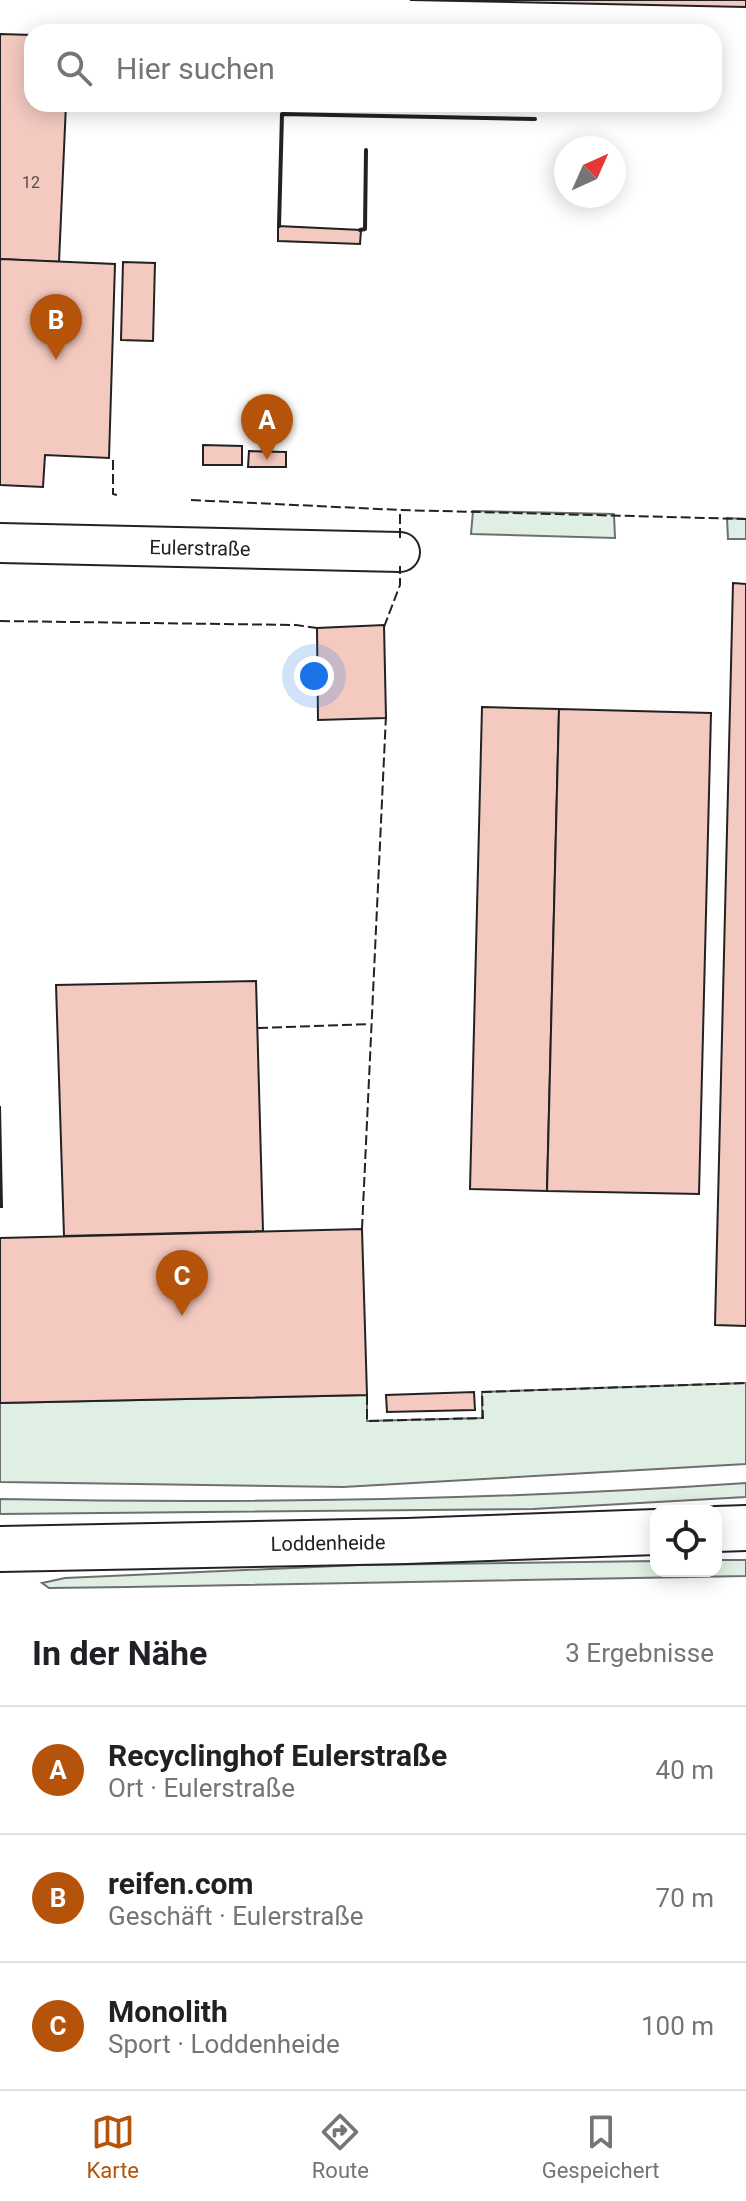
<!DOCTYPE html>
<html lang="de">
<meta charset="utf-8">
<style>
body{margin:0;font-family:Roboto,sans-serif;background:#f6f6f6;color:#202124}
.controls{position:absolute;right:24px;bottom:24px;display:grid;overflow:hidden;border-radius:16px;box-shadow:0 4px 20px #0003}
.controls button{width:72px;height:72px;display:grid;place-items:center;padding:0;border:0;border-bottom:2px solid #e0e0e0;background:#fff;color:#202124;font:40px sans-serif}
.compass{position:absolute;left:554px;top:136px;width:72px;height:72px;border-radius:50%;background:#fff;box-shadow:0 4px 20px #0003;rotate:45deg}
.you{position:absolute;left:314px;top:676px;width:28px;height:28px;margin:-20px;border:6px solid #fff;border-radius:50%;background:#1a73e8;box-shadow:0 0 0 12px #1a73e833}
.badge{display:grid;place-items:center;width:52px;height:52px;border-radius:50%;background:#b45309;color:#fff;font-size:26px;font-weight:700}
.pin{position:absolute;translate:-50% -66px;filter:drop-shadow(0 2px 4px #0008)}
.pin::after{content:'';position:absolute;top:42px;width:28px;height:24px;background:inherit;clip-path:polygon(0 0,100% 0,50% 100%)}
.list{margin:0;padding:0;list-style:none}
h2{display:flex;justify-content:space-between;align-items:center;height:104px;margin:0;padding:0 32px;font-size:34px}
h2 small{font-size:26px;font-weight:400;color:#757577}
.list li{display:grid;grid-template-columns:52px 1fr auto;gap:24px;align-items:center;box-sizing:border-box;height:128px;padding:0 32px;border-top:2px solid #e0e0e0}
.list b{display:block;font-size:30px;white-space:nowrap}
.list p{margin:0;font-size:26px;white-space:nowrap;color:#757577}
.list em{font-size:26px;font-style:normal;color:#757577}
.icon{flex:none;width:44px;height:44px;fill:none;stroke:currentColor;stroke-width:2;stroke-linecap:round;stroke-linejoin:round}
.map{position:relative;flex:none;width:746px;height:1601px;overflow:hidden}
.search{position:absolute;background:#fff;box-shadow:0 4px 20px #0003;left:24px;right:24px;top:24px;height:88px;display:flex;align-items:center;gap:20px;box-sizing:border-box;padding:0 28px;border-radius:24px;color:#757577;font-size:30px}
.sheet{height:488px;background:#fff}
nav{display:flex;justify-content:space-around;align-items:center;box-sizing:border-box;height:112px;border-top:2px solid #e0e0e0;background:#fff;font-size:22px;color:#757577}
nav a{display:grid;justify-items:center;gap:4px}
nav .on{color:#b45309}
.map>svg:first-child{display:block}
.green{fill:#e0efe3;stroke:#6f6f6f;stroke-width:2}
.building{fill:#f3c9c0;stroke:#222;stroke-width:2}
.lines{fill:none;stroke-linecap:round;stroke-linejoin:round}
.street-casing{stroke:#222;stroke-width:42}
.secondary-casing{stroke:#222;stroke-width:48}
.street{stroke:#fff;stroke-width:38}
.secondary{stroke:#fff;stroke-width:44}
.fence{stroke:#222;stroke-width:2;stroke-dasharray:10 4;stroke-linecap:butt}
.wall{stroke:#222;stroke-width:4}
.labels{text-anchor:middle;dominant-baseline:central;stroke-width:6;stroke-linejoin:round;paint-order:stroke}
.number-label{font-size:16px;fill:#564c4a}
.street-label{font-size:20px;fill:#222;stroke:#fff}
</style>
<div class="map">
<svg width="746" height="1601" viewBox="0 0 746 1601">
<rect width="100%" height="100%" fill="#fff"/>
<!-- green -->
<g class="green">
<path d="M 473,511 L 614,514 L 615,538 L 471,534 Z"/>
<path d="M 727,518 L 746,519 L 746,539 L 728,539 Z"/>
<path d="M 746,1383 L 746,1464 L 343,1487 L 0,1482 L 0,1403 L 367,1395 L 367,1421 L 482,1418 L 482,1392 Z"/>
<path d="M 746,1483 L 746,1497 L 533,1509 L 0,1514 L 0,1499 C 249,1504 497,1500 746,1483 Z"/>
<path d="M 716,1560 L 746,1560 L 746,1576 L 128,1587 L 49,1588 L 42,1583 L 65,1578 L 359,1565 L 656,1561 L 656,1571 L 716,1571 Z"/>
</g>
<!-- building -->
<g class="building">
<path d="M 410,0 L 746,0 L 746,7 Z"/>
<path d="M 0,34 L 32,35 L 32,104 L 66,104 L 59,262 L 0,259 Z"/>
<path d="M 278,226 L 361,230 L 360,244 L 278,241 Z"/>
<path d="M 0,259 L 115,264 L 109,458 L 45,455 L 43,487 L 0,485 Z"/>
<path d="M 123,262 L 155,263 L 153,341 L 121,340 Z"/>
<path d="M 203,445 L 242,446 L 242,465 L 203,465 Z"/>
<path d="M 249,451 L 286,452 L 286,467 L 248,467 Z"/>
<path d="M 733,583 L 746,584 L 746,1326 L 715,1325 Z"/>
<path d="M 384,625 L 386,718 L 318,720 L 317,628 Z"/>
<path d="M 482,707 L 559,709 L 547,1191 L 470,1189 Z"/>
<path d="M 559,709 L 711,713 L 699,1194 L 547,1191 Z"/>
<path d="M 256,981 L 263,1231 L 64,1236 L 56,985 Z"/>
<path d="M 0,1106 L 2,1207 L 0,1207 Z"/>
<path d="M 362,1229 L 367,1395 L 0,1403 L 0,1238 Z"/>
<path d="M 474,1392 L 475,1410 L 387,1412 L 386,1395 Z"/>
</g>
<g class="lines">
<!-- street casing -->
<g class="street-casing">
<path id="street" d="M 0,543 L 400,552"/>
</g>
<!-- secondary casing -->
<g class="secondary-casing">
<g id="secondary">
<path d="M 716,1529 L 746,1528"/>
<path d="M 0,1549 L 407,1541 L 656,1532"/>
</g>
</g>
<!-- street -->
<use href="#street" class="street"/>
<!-- secondary -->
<use href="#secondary" class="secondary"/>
<!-- fence -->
<g class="fence">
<path d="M 113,460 L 113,494 L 117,495"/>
<path d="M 191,500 L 400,510 L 746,519"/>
<path d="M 400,538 L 400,510"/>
<path d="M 0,621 L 296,625 L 317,628"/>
<path d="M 384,627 L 400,585 L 400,566"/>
<path d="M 258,1028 L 370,1024"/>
<path d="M 362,1229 L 386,715"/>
<path d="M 367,1395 L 367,1421 L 483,1418 L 482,1392 L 746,1383"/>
</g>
<!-- wall -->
<g class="wall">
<path d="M 279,226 L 282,114 L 535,119"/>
<path d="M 360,230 L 365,229 L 366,150"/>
</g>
</g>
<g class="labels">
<!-- number labels -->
<g class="number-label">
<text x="31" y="182">12</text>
</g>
<!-- street labels -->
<g class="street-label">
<text transform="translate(200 548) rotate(1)">Eulerstraße</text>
<text transform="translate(328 1543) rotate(-1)">Loddenheide</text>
</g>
</g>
</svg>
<div class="controls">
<button><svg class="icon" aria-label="locate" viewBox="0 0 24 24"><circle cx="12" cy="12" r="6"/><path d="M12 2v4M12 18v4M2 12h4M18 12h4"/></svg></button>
</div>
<svg class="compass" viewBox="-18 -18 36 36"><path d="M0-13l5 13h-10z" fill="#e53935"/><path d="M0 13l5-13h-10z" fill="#757577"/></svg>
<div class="you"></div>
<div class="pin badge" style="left:267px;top:460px">A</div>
<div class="pin badge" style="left:56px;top:360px">B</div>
<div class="pin badge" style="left:182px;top:1316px">C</div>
<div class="search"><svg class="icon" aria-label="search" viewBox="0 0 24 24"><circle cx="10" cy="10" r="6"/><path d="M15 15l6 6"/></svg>Hier suchen</div>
</div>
<section class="sheet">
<h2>In der Nähe<small>3 Ergebnisse</small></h2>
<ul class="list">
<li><span class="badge">A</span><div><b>Recyclinghof Eulerstraße</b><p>Ort · Eulerstraße</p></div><em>40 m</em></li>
<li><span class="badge">B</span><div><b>reifen.com</b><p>Geschäft · Eulerstraße</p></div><em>70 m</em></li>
<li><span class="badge">C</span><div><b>Monolith</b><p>Sport · Loddenheide</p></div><em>100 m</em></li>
</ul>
</section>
<nav>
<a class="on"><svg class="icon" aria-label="map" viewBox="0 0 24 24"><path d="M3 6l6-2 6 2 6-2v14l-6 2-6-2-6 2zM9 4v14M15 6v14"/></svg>Karte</a>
<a><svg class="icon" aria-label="directions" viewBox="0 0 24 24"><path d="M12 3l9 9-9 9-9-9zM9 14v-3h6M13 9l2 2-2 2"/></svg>Route</a>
<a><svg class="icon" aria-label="saved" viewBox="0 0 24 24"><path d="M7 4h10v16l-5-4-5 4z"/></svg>Gespeichert</a>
</nav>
